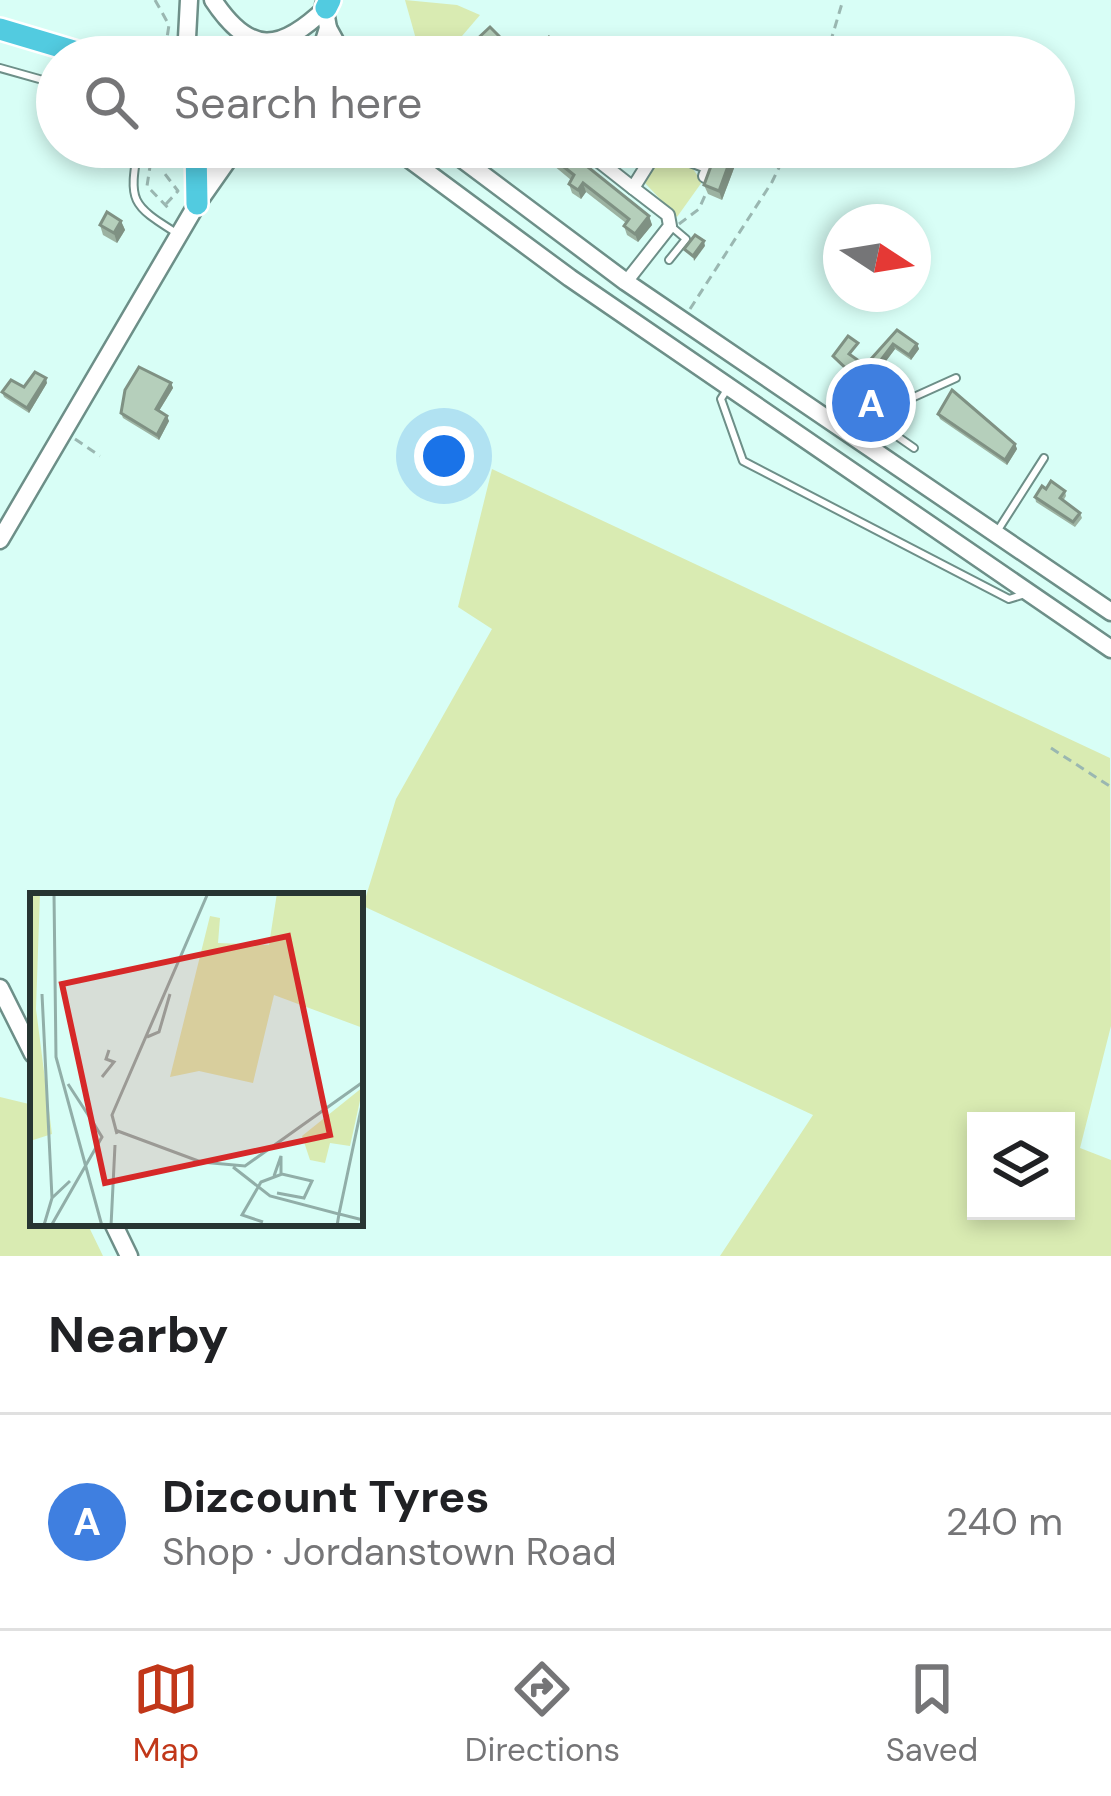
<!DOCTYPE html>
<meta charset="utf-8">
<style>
body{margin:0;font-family:"DM Sans",sans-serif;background:#f2f2f2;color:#202124}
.controls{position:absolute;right:36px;bottom:36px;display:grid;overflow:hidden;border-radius:0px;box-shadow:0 6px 18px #0003}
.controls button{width:108px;height:108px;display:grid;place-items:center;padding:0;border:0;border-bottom:3px solid #e0e0e0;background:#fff;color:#202124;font:60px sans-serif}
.compass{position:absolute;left:823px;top:204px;width:108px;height:108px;border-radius:50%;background:#fff;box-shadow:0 6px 18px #0003;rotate:102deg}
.you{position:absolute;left:444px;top:456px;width:42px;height:42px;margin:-30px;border:9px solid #fff;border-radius:50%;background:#1a73e8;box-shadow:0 0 0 18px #1a73e833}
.badge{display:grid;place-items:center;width:78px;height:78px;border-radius:50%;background:#c13719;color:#fff;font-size:39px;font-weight:700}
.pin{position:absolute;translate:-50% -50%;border:6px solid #fff;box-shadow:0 3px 12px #0006}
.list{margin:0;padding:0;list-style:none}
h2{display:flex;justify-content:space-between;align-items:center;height:156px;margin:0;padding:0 48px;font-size:51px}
h2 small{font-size:39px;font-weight:400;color:#757577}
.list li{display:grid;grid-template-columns:78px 1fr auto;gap:36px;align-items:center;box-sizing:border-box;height:216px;padding:0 48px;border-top:3px solid #e0e0e0}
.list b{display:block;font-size:45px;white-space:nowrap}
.list p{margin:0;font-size:39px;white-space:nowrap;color:#757577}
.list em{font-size:39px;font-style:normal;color:#757577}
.icon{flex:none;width:66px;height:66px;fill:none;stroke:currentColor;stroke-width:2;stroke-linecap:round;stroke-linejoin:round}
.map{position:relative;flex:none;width:1111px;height:1256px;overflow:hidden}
.search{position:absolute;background:#fff;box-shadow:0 6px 18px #0003;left:36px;right:36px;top:36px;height:132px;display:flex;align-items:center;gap:30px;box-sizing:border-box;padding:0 42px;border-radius:66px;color:#757577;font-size:45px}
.sheet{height:372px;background:#fff}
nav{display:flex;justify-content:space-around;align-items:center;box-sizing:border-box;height:168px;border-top:3px solid #e0e0e0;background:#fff;font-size:33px;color:#757577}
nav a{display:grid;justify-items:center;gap:6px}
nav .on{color:#c13719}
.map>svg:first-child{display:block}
.green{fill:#d9ebb2;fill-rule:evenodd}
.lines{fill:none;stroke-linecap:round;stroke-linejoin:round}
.lane-casing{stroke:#6d8f88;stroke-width:10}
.street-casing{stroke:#6d8f88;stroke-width:16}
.secondary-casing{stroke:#6d8f88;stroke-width:21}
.highway-casing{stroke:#fff;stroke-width:26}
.path{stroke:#9ab7b1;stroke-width:3;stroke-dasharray:9 6;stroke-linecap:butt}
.lane{stroke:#fff;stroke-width:6}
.street{stroke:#fff;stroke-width:12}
.secondary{stroke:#fff;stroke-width:16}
.highway{stroke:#52cbe0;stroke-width:21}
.wall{fill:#9cb2a1}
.shaded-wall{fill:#7f9183}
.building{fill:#b5cfbb;stroke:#7f9183;stroke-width:3}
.inset-road{fill:none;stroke:#91aea8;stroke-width:3}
.view{fill:#d62828;fill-opacity:0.15;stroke:#d62828;stroke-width:6}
.inset-edge{fill:none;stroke:#273532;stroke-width:6}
</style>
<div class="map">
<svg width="1111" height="1256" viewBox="0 0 1111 1256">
<rect width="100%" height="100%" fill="#d8fef6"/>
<!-- green -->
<g class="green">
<path d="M 405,0 L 457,5 L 480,15 L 444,57 L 421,57 Z"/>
<path d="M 660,155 L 691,166 L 702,182 L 677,217 L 645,183 Z"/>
<path d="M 492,469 L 1110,758 L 1111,1026 L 1080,1148 L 1111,1160 L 1111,1256 L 720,1256 L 813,1115 L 363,906 L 396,799 L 492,629 L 458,607 ZM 976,1121 L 1066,1121 L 1066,1211 L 976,1211 Z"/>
<path d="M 0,1097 L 29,1104 L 33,1112 L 33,1223 L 87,1223 L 103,1256 L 0,1256 Z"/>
</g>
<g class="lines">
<!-- lane casing -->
<g class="lane-casing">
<g id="lane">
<path d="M 0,68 L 57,84"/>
<path d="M 138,147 C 129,202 130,204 178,234"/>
<path d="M 669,260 L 686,239 L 673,228"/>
<path d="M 728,388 L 721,399 L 743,461 L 1009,599 L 1022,595"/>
<path d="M 839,424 L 852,405 L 914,448"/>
<path d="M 886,429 L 905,401 L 956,378"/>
<path d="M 998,530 L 1044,458"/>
</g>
</g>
<!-- street casing -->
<g class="street-casing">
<g id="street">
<path d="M 581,147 L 633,188 L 658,148 L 709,167 L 705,176"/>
<path d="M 626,282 L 670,226 L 668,215 L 633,188"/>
</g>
</g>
<!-- secondary casing -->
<g class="secondary-casing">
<g id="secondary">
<path d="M 213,0 C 250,56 280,52 326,8"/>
<path d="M 328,28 L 344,57"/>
<path d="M 186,57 L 189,0"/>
<path d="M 319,57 L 328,28 L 324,5"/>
<path d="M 393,147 L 570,278 L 1111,649"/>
<path d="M 446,147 L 626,282 L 1111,612"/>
<path d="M 210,179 L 214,147"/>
<path d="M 0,540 L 197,204 L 237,147"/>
<path d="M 0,988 L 33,1054"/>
<path d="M 113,1223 L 129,1256"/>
</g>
</g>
<!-- highway casing -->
<g class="highway-casing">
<g id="highway">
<path d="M 326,8 L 330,0"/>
<path d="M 0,29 L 94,57"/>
<path d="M 196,147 L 197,204"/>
</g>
</g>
<!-- path -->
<g class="path">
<path d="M 155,0 L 169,25 L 164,57"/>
<path d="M 826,57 L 843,0"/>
<path d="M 153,147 L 147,186 L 170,210"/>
<path d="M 167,147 L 182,153"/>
<path d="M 359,147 L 393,166"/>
<path d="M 248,158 L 267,147"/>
<path d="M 166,204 L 178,191 L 165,174 L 165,166 L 177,161"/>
<path d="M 679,224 L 699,209 L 707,191"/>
<path d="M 690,309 L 772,182 L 789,147"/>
<path d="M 75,439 L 100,456"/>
<path d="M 1051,748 L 1111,787"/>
</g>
<!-- lane -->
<use href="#lane" class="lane"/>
<!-- street -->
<use href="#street" class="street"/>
<!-- secondary -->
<use href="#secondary" class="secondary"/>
<!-- highway -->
<use href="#highway" class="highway"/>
</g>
<!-- wall -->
<g class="wall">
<path d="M 515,147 L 563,147 L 649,216 L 652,225 L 638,242 L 627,235 L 624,226 L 626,223 L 595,199 L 586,192 L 581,199 L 572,193 L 569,184 L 571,180 L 547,160 L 542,167 Z"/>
<path d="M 703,147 L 742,147 L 722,200 L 708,194 L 704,185 L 716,153 Z"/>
<path d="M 121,221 L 125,230 L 117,243 L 103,235 L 100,225 Z"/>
<path d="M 897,330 L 917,344 L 919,349 L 911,360 L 895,349 L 880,369 L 873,364 L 871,359 Z"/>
<path d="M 47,383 L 29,413 L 4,397 L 2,392 Z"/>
<path d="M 171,383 L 173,388 L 159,411 L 169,421 L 159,440 L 123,418 L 121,413 Z"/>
<path d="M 905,383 L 891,404 L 874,392 L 872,387 Z"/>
<path d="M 938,414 L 1015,444 L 1017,449 L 1007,465 L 940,419 Z"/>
<path d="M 1046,489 L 1065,491 L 1066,496 L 1063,501 L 1080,513 L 1082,518 L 1075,527 L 1036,502 L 1035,497 Z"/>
</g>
<!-- shaded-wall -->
<g class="shaded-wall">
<path d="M 735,147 L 742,147 L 722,200 L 719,191 Z"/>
<path d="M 544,151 L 547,160 L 542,167 L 539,158 Z"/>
<path d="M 583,183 L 586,192 L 581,199 L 578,190 Z"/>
<path d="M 649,216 L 652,225 L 638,242 L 635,234 Z"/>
<path d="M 121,221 L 125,230 L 117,243 L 114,233 Z"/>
<path d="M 704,241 L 705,246 L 694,261 L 693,256 Z"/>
<path d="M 893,344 L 895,349 L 880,369 L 878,364 Z"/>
<path d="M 917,344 L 919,349 L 911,360 L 909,355 Z"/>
<path d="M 862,363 L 864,368 L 855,380 L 853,375 Z"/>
<path d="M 46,378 L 47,383 L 29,413 L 27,408 Z"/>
<path d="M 903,378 L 905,383 L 891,404 L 889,399 Z"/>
<path d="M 171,383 L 173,388 L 157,414 L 156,409 Z"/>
<path d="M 167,416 L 169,421 L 159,440 L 157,435 Z"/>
<path d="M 1015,444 L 1017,449 L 1007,465 L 1005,460 Z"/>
</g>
<!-- building -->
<g class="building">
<path d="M 490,27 L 513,50 L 507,57 L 458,57 Z"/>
<path d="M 549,37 L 560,44 L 556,50 L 573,57 L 535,57 L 538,50 Z"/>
<path d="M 522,147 L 563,147 L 649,216 L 635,234 L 624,226 L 629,219 L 592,190 L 583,183 L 578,190 L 569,184 L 574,175 L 544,151 L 539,158 Z"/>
<path d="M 718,147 L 735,147 L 719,191 L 704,185 Z"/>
<path d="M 107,212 L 121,221 L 114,233 L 100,225 Z"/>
<path d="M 695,235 L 704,241 L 693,256 L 684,249 Z"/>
<path d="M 897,330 L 917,344 L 909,355 L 893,344 L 878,364 L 871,359 Z"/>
<path d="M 848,336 L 858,343 L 849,354 L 862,363 L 853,375 L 833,356 Z"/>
<path d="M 887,365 L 903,378 L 889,399 L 872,387 Z"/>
<path d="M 139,367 L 171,383 L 156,409 L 167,416 L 157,435 L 121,413 L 125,390 Z"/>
<path d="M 35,372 L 46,378 L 27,408 L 2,392 L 11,380 L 24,387 Z"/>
<path d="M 952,390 L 1015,444 L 1005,460 L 938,414 Z"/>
<path d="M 1051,481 L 1065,491 L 1060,498 L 1080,513 L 1073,522 L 1035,497 L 1042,486 L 1046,489 Z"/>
</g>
<!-- overview -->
<g transform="translate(30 893)">
<rect width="333" height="333" fill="#d8fef6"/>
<path d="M 0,0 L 10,0 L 6,116 L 22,241 L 0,248 ZM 247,0 L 333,0 L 333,135 L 244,102 L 223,190 L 169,178 L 140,184 L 180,23 L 190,25 L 188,50 L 239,52 ZM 333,194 L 320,253 L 300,250 L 295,270 L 280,267 L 272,243 Z" fill="#d9ebb2"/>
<path class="inset-road" d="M 24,0 L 26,164 L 72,333M 12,101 L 22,305M 117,144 L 129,139 L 140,101M 72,184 L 84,169 L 76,166 L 79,157M 38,191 L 64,231M 333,207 L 309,321 L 333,327M 85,237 L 171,269 L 215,273 L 333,189M 87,241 L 82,222 L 178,0M 203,274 L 240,303 L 309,321 L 307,333M 244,283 L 251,263 L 251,281M 233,329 L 212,322 L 231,289 L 252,281 L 282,288 L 274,305 L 247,300M 14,332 L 22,305 L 40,288M 21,333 L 72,244 L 64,231M 81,333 L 85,252"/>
<path class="view" d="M 258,43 L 300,242 L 75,290 L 32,91 Z"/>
<rect width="333" height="333" class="inset-edge"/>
</g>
</svg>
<div class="controls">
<button><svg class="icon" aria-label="layers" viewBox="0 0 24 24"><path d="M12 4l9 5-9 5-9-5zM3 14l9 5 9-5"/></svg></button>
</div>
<svg class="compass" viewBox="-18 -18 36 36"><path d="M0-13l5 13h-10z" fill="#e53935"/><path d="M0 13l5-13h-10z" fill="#757577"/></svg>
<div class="you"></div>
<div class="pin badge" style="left:871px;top:403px;background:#3f7fe0">A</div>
<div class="search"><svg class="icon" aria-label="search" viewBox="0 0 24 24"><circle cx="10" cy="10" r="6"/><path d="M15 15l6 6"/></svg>Search here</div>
</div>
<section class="sheet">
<h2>Nearby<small></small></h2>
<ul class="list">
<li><span class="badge" style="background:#3f7fe0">A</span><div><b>Dizcount Tyres</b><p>Shop · Jordanstown Road</p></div><em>240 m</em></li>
</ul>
</section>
<nav>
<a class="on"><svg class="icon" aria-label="map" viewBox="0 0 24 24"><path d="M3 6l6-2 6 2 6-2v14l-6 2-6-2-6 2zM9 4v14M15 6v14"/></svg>Map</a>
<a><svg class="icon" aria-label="directions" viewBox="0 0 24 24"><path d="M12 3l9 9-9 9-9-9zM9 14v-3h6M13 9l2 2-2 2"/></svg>Directions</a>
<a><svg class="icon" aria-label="saved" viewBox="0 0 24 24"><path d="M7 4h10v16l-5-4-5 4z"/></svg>Saved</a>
</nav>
